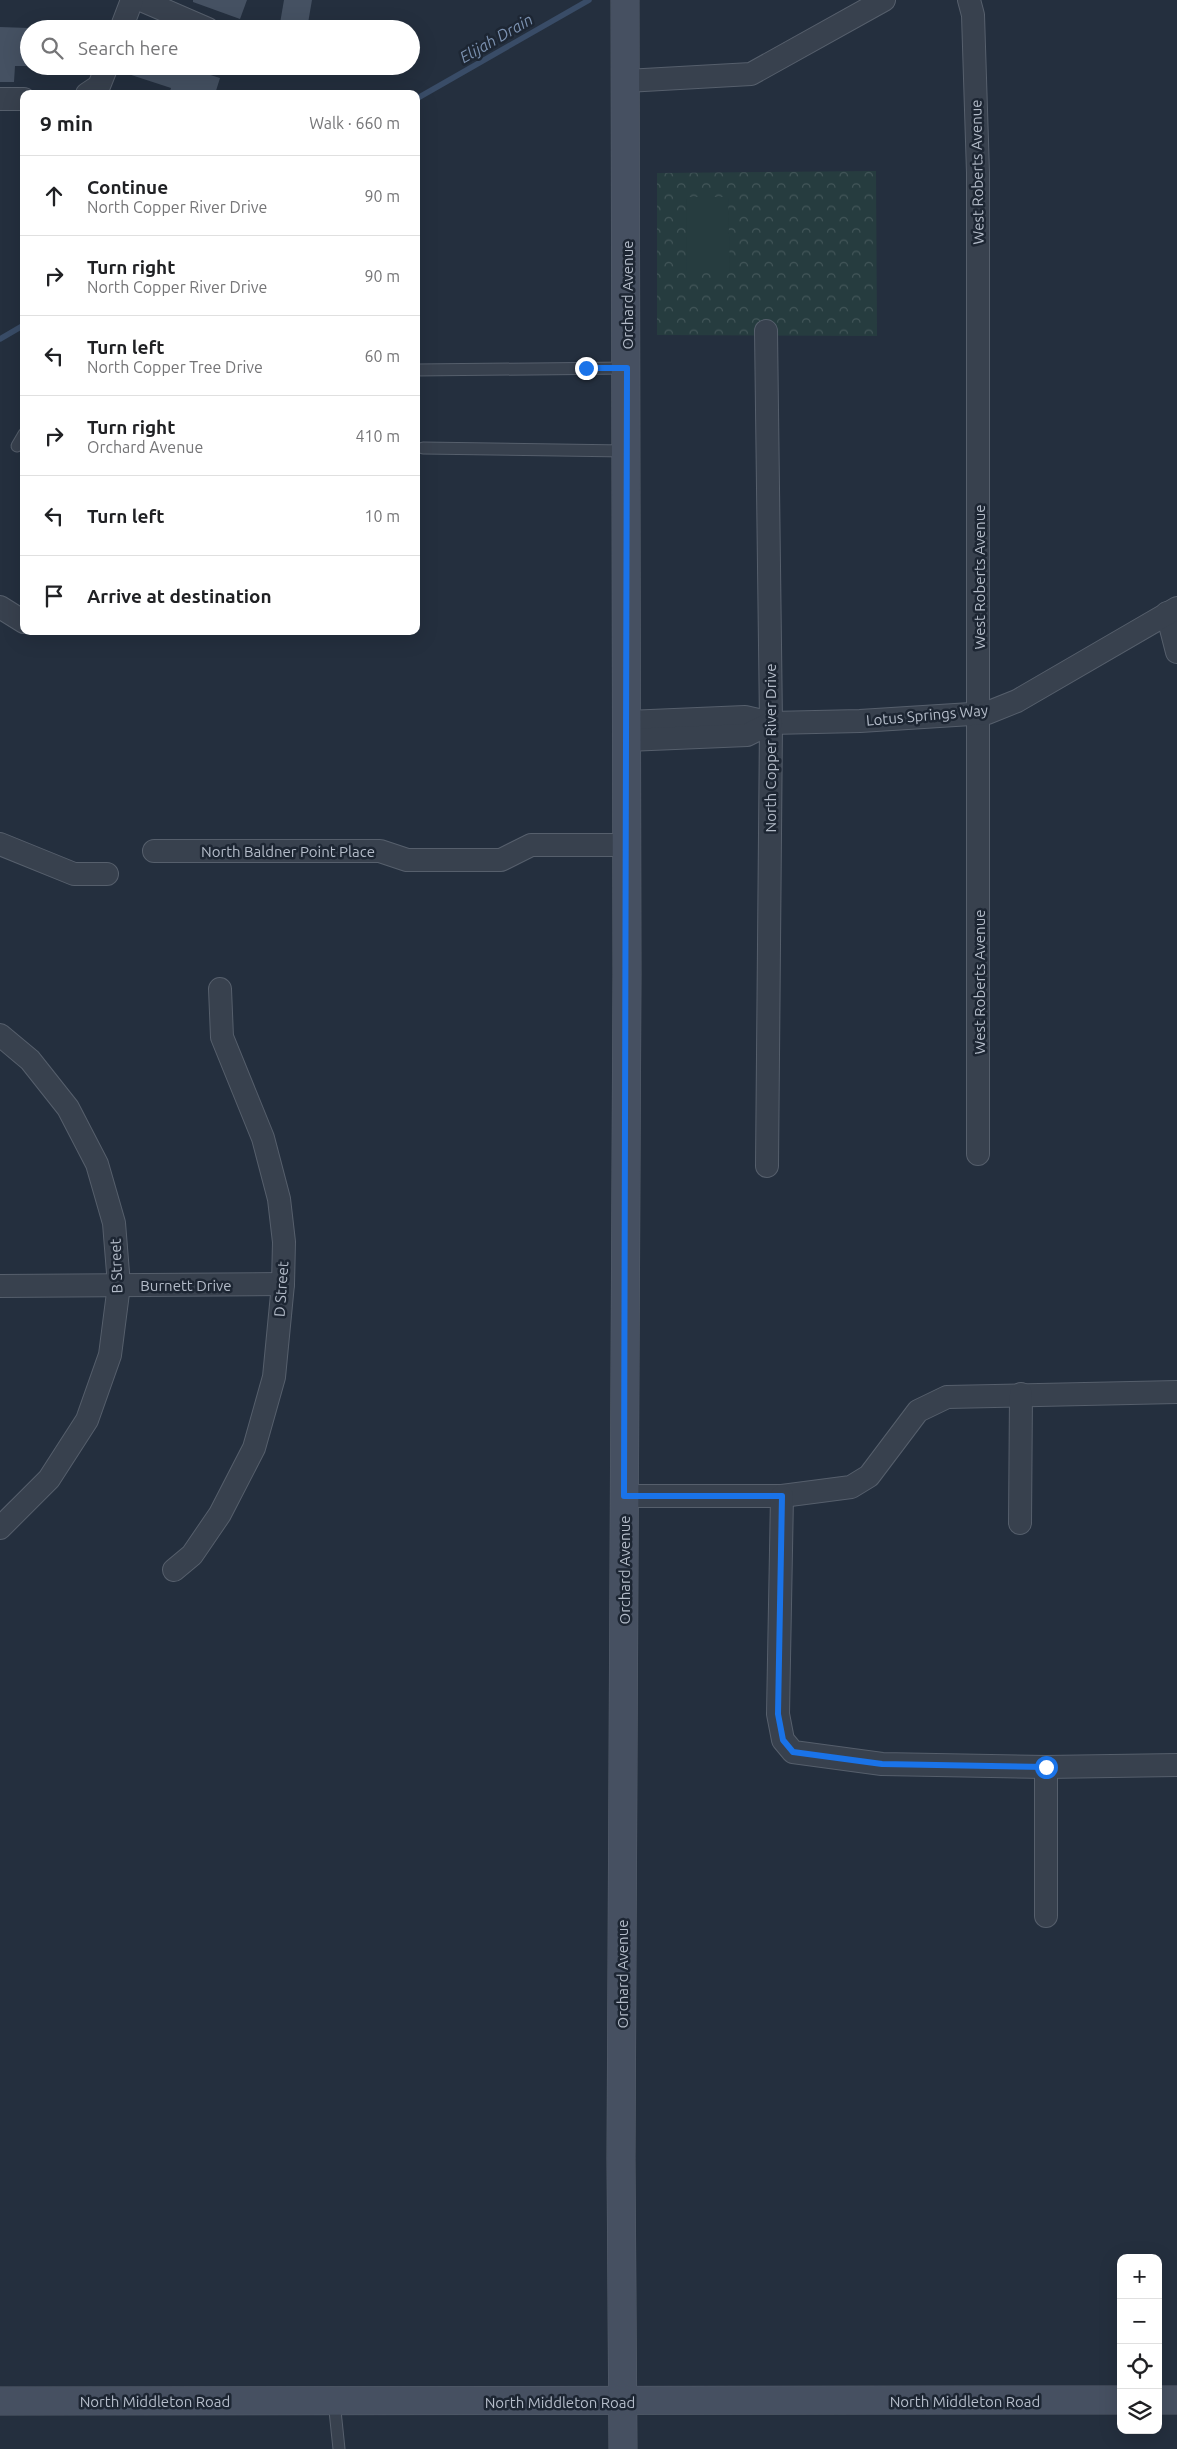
<!DOCTYPE html>
<meta charset="utf-8">
<style>
body{margin:0;font-family:Ubuntu,sans-serif;background:#f2f2f2;color:#202124}
.controls{position:absolute;right:15px;bottom:15px;display:grid;overflow:hidden;border-radius:10px;box-shadow:0 5px 20px #0002}
.controls button{width:45px;height:45px;display:grid;place-items:center;padding:0;border:0;border-bottom:1px solid #e0e0e0;background:#fff;color:#202124;font:25px sans-serif}
.stop{position:absolute;width:15px;height:15px;margin:-11px;border:4px solid #1a73e8;border-radius:50%;background:#fff}
.stop.end{background:#1a73e8;border-color:#fff;box-shadow:0 1px 5px #0008}
.list{margin:0;padding:0;list-style:none}
h2{display:flex;justify-content:space-between;align-items:center;height:65px;margin:0;padding:0 20px;font-size:21px}
h2 small{font-size:16px;font-weight:400;color:#757577}
.list li{display:grid;grid-template-columns:32px 1fr auto;gap:15px;align-items:center;box-sizing:border-box;height:80px;padding:0 20px;border-top:1px solid #e0e0e0}
.list b{display:block;font-size:19px;white-space:nowrap}
.list p{margin:0;font-size:16px;white-space:nowrap;color:#757577}
.list em{font-size:16px;font-style:normal;color:#757577}
.icon{flex:none;width:28px;height:28px;fill:none;stroke:currentColor;stroke-width:2;stroke-linecap:round;stroke-linejoin:round}
.map{position:relative;flex:none;width:1177px;height:2449px;overflow:hidden}
.search{position:absolute;background:#fff;box-shadow:0 5px 20px #0002;left:20px;top:20px;width:400px;height:55px;display:flex;align-items:center;gap:12px;box-sizing:border-box;padding:0 18px;border-radius:28px;color:#757577;font-size:19px}
.panel{position:absolute;background:#fff;box-shadow:0 5px 20px #0002;left:20px;top:90px;width:400px;height:545px;border-radius:10px}
.map>svg:first-child{display:block}
.park{fill:url(#park-crowns)}
.pitch{fill:#263c3f}
.lines{fill:none;stroke-linecap:round;stroke-linejoin:round}
.stream{stroke:#394c67;stroke-width:5.5}
.building{fill:#455162}
.lane-casing{stroke:#565f6c;stroke-width:13}
.street-casing{stroke:#565f6c;stroke-width:24}
.secondary-casing{stroke:#565f6c;stroke-width:29}
.lane{stroke:#38414e;stroke-width:11}
.street{stroke:#38414e;stroke-width:22}
.secondary{stroke:#465061;stroke-width:28}
.route{stroke:#1a73e8;stroke-width:6}
.labels{text-anchor:middle;dominant-baseline:central;stroke-width:5;stroke-linejoin:round;paint-order:stroke}
.street-label{font-size:15px;fill:#b4bcc9;stroke:#1d2633}
.water-label{font-size:16px;font-style:italic;fill:#7c92b1;stroke:#1d2633}
</style>
<div class="map">
<svg width="1177" height="2449" viewBox="0 0 1177 2449">
<defs>
<pattern id="park-crowns" width="20" height="18" patternUnits="userSpaceOnUse" patternTransform="scale(1.25)"><rect width="20" height="18" fill="#263c3f"/><path d="M2 6a3 3 0 1 1 6 0M12 15a3 3 0 1 1 6 0" fill="none" stroke="#435659"/></pattern>
</defs>
<rect width="100%" height="100%" fill="#242f3e"/>
<!-- park -->
<path class="park" d="M 876,171 L 877,336 L 657,335 L 657,173 Z"/>
<!-- pitch -->
<path class="pitch" d="M 686,197 L 728,197 L 730,273 L 687,273 Z"/>
<g class="lines">
<!-- stream -->
<g class="stream">
<path d="M 416,99 L 589,0"/>
<path d="M 0,339 L 24,325"/>
</g>
</g>
<!-- building -->
<g class="building">
<path d="M 193,0 L 247,0 L 240,19 L 193,2 Z"/>
<path d="M 284,0 L 312,0 L 307,29 L 279,29 Z"/>
<path d="M 0,27 L 29,28 L 29,66 L 15,66 L 14,82 L 0,82 Z"/>
<path d="M 120,66 L 203,66 L 201,72 L 220,78 L 215,94 L 169,94 L 171,88 L 119,71 Z"/>
</g>
<g class="lines">
<!-- lane casing -->
<g class="lane-casing">
<g id="lane">
<path d="M 416,370 L 627,368"/>
<path d="M 17,446 L 24,434"/>
<path d="M 423,448 L 625,451"/>
<path d="M 334,2401 L 339,2449"/>
</g>
</g>
<!-- street casing -->
<g class="street-casing">
<g id="street">
<path d="M 141,0 L 208,29"/>
<path d="M 969,0 L 973,15 L 978,173 L 978,1154"/>
<path d="M 121,29 L 132,0"/>
<path d="M 626,81 L 751,74 L 884,0"/>
<path d="M 87,94 L 99,86 L 107,66"/>
<path d="M 0,99 L 24,99"/>
<path d="M 766,331 L 771,723 L 767,1166"/>
<path d="M 0,607 L 24,622"/>
<path d="M 1167,613 L 1177,652"/>
<path d="M 627,722 L 745,717 L 771,723 L 860,721 L 987,713 L 1017,701 L 1177,608"/>
<path d="M 627,740 L 747,735 L 771,723"/>
<path d="M 0,844 L 74,874 L 107,874"/>
<path d="M 154,851 L 380,851 L 407,860 L 501,860 L 531,845 L 627,845"/>
<path d="M 0,1035 L 30,1060 L 68,1108 L 97,1164 L 114,1223 L 119,1285 L 110,1355 L 87,1420 L 49,1479 L 0,1528"/>
<path d="M 0,1286 L 283,1284"/>
<path d="M 624,1496 L 782,1496 L 851,1487 L 869,1476 L 918,1411 L 947,1397 L 1177,1392"/>
<path d="M 782,1496 L 778,1714 L 783,1740 L 793,1752 L 882,1764 L 1046,1767 L 1177,1765"/>
<path d="M 1020,1523 L 1021,1394"/>
<path d="M 174,1570 L 192,1555 L 220,1514 L 254,1448 L 274,1377 L 283,1284 L 284,1242 L 279,1199 L 263,1138 L 222,1037 L 220,989"/>
<path d="M 1046,1767 L 1046,1916"/>
</g>
</g>
<!-- secondary casing -->
<g class="secondary-casing">
<g id="secondary">
<path d="M 1158,2400 L 1177,2400"/>
<path d="M 0,2401 L 1121,2400"/>
<path d="M 623,2449 L 621,2158 L 627,973 L 625,0"/>
</g>
</g>
<!-- lane -->
<use href="#lane" class="lane"/>
<!-- street -->
<use href="#street" class="street"/>
<!-- secondary -->
<use href="#secondary" class="secondary"/>
</g>
<g class="lines">
<!-- route -->
<path class="route" d="M 586,368 L 627,368 L 624,1496 L 782,1496 L 778,1714 L 783,1740 L 793,1752 L 882,1764 L 1046,1767"/>
</g>
<g class="labels">
<!-- street labels -->
<g class="street-label">
<text transform="translate(977 172) rotate(-91)">West Roberts Avenue</text>
<text transform="translate(627 295) rotate(-90)">Orchard Avenue</text>
<text transform="translate(979 577) rotate(-90)">West Roberts Avenue</text>
<text transform="translate(927 715) rotate(-5)">Lotus Springs Way</text>
<text transform="translate(770 748) rotate(-90)">North Copper River Drive</text>
<text x="288" y="851">North Baldner Point Place</text>
<text transform="translate(979 982) rotate(-90)">West Roberts Avenue</text>
<text transform="translate(116 1266) rotate(-92)">B Street</text>
<text x="186" y="1285">Burnett Drive</text>
<text transform="translate(281 1289) rotate(-86)">D Street</text>
<text transform="translate(624 1570) rotate(-90)">Orchard Avenue</text>
<text transform="translate(622 1974) rotate(-90)">Orchard Avenue</text>
<text x="155" y="2401">North Middleton Road</text>
<text x="965" y="2401">North Middleton Road</text>
<text x="560" y="2402">North Middleton Road</text>
</g>
<!-- water labels -->
<g class="water-label">
<text transform="translate(496 38) rotate(-30)">Elijah Drain</text>
</g>
</g>
</svg>
<div class="controls">
<button>+</button>
<button>−</button>
<button><svg class="icon" aria-label="locate" viewBox="0 0 24 24"><circle cx="12" cy="12" r="6"/><path d="M12 2v4M12 18v4M2 12h4M18 12h4"/></svg></button>
<button><svg class="icon" aria-label="layers" viewBox="0 0 24 24"><path d="M12 4l9 5-9 5-9-5zM3 14l9 5 9-5"/></svg></button>
</div>
<div class="stop" style="left:1046px;top:1767px"></div>
<div class="stop end" style="left:586px;top:368px"></div>
<div class="search"><svg class="icon" aria-label="search" viewBox="0 0 24 24"><circle cx="10" cy="10" r="6"/><path d="M15 15l6 6"/></svg>Search here</div>
<section class="panel">
<h2>9 min<small>Walk · 660 m</small></h2>
<ul class="list">
<li><svg class="icon" aria-label="ahead" viewBox="0 0 24 24"><path d="M12 20V5M6 11l6-6 6 6"/></svg><div><b>Continue</b><p>North Copper River Drive</p></div><em>90 m</em></li>
<li><svg class="icon" aria-label="right" viewBox="0 0 24 24"><path d="M7 20v-9h11M14 6l5 5-5 5"/></svg><div><b>Turn right</b><p>North Copper River Drive</p></div><em>90 m</em></li>
<li><svg class="icon" aria-label="left" viewBox="0 0 24 24"><path d="M17 20v-9H6M10 6l-5 5 5 5"/></svg><div><b>Turn left</b><p>North Copper Tree Drive</p></div><em>60 m</em></li>
<li><svg class="icon" aria-label="right" viewBox="0 0 24 24"><path d="M7 20v-9h11M14 6l5 5-5 5"/></svg><div><b>Turn right</b><p>Orchard Avenue</p></div><em>410 m</em></li>
<li><svg class="icon" aria-label="left" viewBox="0 0 24 24"><path d="M17 20v-9H6M10 6l-5 5 5 5"/></svg><div><b>Turn left</b></div><em>10 m</em></li>
<li><svg class="icon" aria-label="arrive" viewBox="0 0 24 24"><path d="M6 21V4h12l-3 4 3 4H6"/></svg><div><b>Arrive at destination</b></div></li>
</ul>
</section>
</div>
